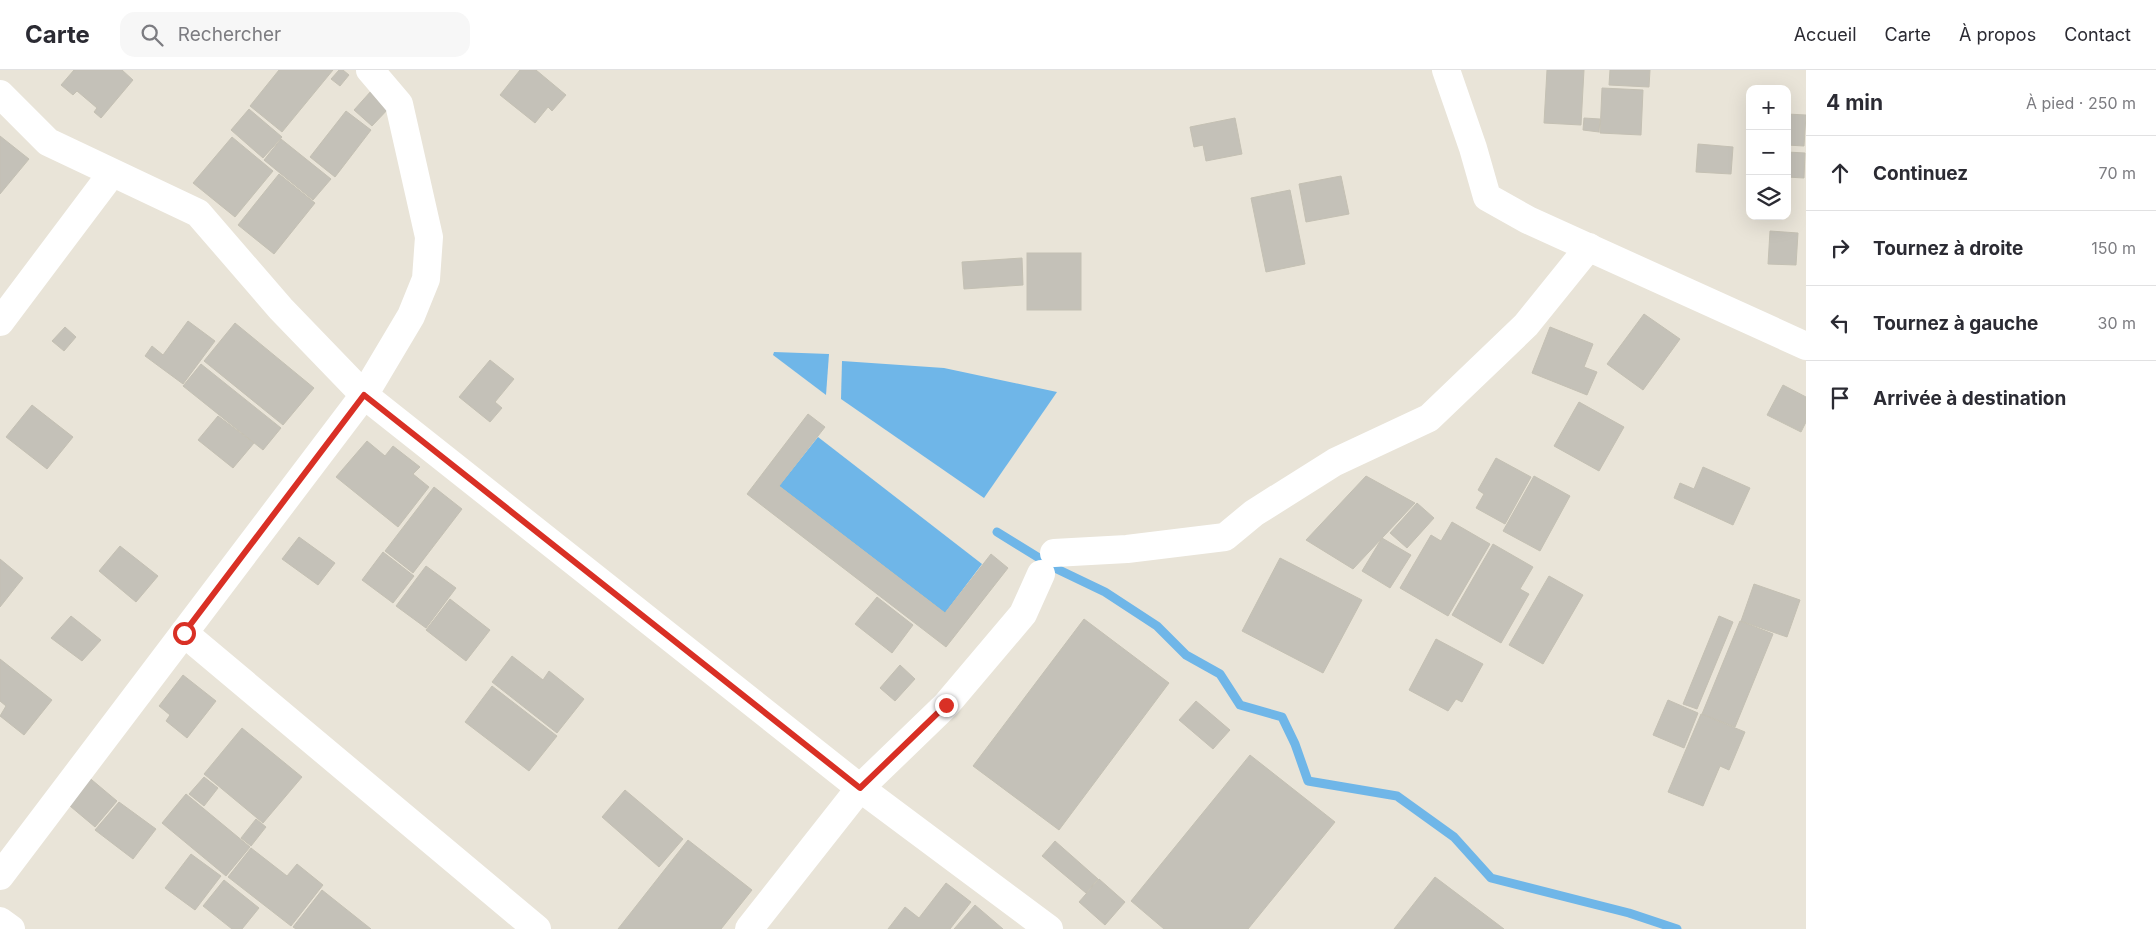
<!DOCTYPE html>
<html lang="fr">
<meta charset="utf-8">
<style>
body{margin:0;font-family:Inter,sans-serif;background:#f7f7f7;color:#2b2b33}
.controls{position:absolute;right:15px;top:15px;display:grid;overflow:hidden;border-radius:10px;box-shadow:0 5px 20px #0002}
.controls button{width:45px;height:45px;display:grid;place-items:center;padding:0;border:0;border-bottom:1px solid #e1e1e2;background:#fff;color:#2b2b33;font:25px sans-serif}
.stop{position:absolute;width:15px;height:15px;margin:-11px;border:4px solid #d93025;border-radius:50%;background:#fff}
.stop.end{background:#d93025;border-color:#fff;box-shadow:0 1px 5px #0008}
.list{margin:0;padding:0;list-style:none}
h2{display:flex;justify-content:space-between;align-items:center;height:65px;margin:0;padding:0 20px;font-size:21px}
h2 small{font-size:16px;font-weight:400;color:#7c7c81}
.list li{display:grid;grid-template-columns:32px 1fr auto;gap:15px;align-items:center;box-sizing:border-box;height:75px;padding:0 20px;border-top:1px solid #e1e1e2}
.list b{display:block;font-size:19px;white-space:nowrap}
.list em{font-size:16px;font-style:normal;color:#7c7c81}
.icon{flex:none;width:28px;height:28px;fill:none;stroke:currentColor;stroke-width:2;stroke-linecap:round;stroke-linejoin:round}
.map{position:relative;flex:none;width:1806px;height:859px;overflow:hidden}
header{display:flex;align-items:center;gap:30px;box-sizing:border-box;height:70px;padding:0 25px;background:#fff;border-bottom:1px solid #e1e1e2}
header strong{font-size:24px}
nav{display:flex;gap:28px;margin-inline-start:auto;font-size:18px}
.search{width:350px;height:45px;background:#f7f7f7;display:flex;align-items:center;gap:12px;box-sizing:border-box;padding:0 18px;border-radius:15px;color:#7c7c81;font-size:19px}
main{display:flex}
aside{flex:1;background:#fff}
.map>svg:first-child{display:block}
.water{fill:#6fb6e8}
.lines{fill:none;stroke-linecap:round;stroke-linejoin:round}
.stream{stroke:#6fb6e8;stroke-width:9}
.building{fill:#c4c1b8;stroke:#c4c0b3}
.minor{stroke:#fff;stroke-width:28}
.route{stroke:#d93025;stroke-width:6}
</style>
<header>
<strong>Carte</strong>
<div class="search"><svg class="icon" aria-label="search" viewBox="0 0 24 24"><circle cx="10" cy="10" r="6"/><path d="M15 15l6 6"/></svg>Rechercher</div>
<nav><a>Accueil</a><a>Carte</a><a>À propos</a><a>Contact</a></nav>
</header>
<main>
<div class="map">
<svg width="1806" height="859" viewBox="0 0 1806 859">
<rect width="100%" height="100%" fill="#e9e4d8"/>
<!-- water -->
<g class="water">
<path d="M 774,282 L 829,284 L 826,325 L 773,285 Z"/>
<path d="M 842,291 L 944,298 L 1057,322 L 984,428 L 841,329 Z"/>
<path d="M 818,367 L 982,494 L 945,543 L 779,416 Z"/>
</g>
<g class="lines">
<!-- stream -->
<path class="stream" d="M 997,462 L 1057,499 L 1105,522 L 1157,556 L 1186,585 L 1220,604 L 1240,635 L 1282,647 L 1295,674 L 1308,711 L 1397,726 L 1454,767 L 1491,808 L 1629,843 L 1677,859"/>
</g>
<!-- building -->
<g class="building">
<path d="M 74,0 L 122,0 L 133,10 L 101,48 L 94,42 L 97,38 L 77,21 L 73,25 L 61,15 Z"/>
<path d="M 279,0 L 333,0 L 282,62 L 250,36 Z"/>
<path d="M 339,0 L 343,0 L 349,5 L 340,16 L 331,9 Z"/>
<path d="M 520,0 L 536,0 L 566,25 L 552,41 L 548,37 L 535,53 L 500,25 Z"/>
<path d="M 1547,0 L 1584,0 L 1581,55 L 1544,53 Z"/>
<path d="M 1610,0 L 1650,0 L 1649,17 L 1609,15 Z"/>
<path d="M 1602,18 L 1643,20 L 1641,65 L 1600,63 Z"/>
<path d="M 372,20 L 390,37 L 372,56 L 354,40 Z"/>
<path d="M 249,39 L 282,67 L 263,88 L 231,60 Z"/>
<path d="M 346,41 L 371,60 L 335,107 L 310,87 Z"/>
<path d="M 1787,44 L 1806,45 L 1804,76 L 1787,75 Z"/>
<path d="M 1235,48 L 1242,84 L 1206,91 L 1203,75 L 1194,77 L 1190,57 Z"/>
<path d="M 1584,48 L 1600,49 L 1599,62 L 1583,60 Z"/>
<path d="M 0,66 L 29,89 L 0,124 Z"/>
<path d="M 232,67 L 273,101 L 235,147 L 193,113 Z"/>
<path d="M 281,69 L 331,109 L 313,130 L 264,90 Z"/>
<path d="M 1698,74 L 1733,77 L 1731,104 L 1696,102 Z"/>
<path d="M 1787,82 L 1805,83 L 1804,108 L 1787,107 Z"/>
<path d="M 279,104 L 315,133 L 274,184 L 238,155 Z"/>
<path d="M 1341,106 L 1349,144 L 1306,152 L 1299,114 Z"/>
<path d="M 1290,120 L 1305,194 L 1266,202 L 1251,128 Z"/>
<path d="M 1770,161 L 1798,163 L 1796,195 L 1768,194 Z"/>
<rect x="1027" y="183" width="54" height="57"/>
<path d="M 1022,188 L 1023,215 L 964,219 L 962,192 Z"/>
<path d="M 1644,244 L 1680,269 L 1643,320 L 1607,294 Z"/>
<path d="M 188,251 L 215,271 L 183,314 L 145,286 L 152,276 L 163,285 Z"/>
<path d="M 235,253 L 314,318 L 283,355 L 204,291 Z"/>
<path d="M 65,257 L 76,267 L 64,281 L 52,271 Z"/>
<path d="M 1550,257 L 1593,274 L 1584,297 L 1597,302 L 1587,325 L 1532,303 Z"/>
<path d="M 490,290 L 514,309 L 495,332 L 502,338 L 490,352 L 459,327 Z"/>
<path d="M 201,294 L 281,358 L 263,380 L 183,316 Z"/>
<path d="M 1783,315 L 1806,327 L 1806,352 L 1801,362 L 1767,345 Z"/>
<path d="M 1579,332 L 1624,357 L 1599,401 L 1554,376 Z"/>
<path d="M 32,335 L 73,367 L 47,399 L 6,367 Z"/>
<path d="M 808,344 L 825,357 L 779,416 L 945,543 L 991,484 L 1008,498 L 946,577 L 747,424 Z"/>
<path d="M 218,346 L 254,373 L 233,398 L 198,370 Z"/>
<path d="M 367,371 L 385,386 L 393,376 L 420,397 L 413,404 L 429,417 L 398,457 L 336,407 Z"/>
<path d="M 1496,388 L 1531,407 L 1505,454 L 1476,438 L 1484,424 L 1478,420 Z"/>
<path d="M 1703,397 L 1750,418 L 1733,455 L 1674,428 L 1680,413 L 1694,419 Z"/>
<path d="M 1366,406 L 1415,433 L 1353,499 L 1306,470 Z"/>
<path d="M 1534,406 L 1570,426 L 1540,481 L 1503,461 Z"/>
<path d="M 434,417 L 462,439 L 413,503 L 385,481 Z"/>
<path d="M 1417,433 L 1434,448 L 1407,478 L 1390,463 Z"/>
<path d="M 1452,452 L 1490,474 L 1448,546 L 1400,518 L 1431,465 L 1441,471 Z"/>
<path d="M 299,467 L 335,493 L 318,515 L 282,489 Z"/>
<path d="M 1382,468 L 1411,485 L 1390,518 L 1362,501 Z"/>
<path d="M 1493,474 L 1533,497 L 1520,519 L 1529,524 L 1501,573 L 1452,545 Z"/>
<path d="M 120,476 L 158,506 L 136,532 L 99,501 Z"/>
<path d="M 383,482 L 414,506 L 393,533 L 362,510 Z"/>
<path d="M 1280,488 L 1362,530 L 1323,603 L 1242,561 Z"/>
<path d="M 0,489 L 23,508 L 0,537 Z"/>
<path d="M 426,496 L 456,518 L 426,558 L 396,536 Z"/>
<path d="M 1549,506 L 1583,525 L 1543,594 L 1509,575 Z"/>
<path d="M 1754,514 L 1800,530 L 1787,567 L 1741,551 Z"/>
<path d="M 877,527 L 913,555 L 892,583 L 855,554 Z"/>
<path d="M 450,529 L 490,560 L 466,591 L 426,560 Z"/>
<path d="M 71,546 L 101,570 L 82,591 L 51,568 Z"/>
<path d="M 1719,546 L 1733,552 L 1697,639 L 1683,634 Z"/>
<path d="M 1084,549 L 1169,613 L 1059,760 L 973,696 Z"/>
<path d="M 1740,551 L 1773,564 L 1735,657 L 1702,644 Z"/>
<path d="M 1436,569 L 1483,594 L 1462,632 L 1456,629 L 1448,641 L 1409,620 Z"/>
<path d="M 512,586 L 543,610 L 549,601 L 584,629 L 557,663 L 492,612 Z"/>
<path d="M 0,589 L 52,630 L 24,665 L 0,646 L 6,636 L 0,631 Z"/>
<path d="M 900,595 L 915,609 L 895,631 L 880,618 Z"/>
<path d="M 183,605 L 216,631 L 187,668 L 166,651 L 170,645 L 159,636 Z"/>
<path d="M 492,616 L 557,666 L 529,701 L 465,652 Z"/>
<path d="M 1668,630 L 1698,643 L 1684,678 L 1653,665 Z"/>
<path d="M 1196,631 L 1230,660 L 1213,679 L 1179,650 Z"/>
<path d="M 1701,644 L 1745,662 L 1729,700 L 1720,696 L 1703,736 L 1668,722 Z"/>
<path d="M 242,658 L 302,707 L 263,753 L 204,704 Z"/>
<path d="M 1250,685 L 1335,752 L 1248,859 L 1164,859 L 1131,831 Z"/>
<path d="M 86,705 L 117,731 L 95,757 L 64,731 Z"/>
<path d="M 204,707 L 218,718 L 204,736 L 189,724 Z"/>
<path d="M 625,720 L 683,769 L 659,797 L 602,747 Z"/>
<path d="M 186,724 L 250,777 L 226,806 L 162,753 Z"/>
<path d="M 119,732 L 156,759 L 133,789 L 95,760 Z"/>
<path d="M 256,749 L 266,757 L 251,776 L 241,768 Z"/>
<path d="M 688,770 L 752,820 L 721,859 L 618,859 Z"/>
<path d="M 1055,771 L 1098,809 L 1086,823 L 1042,786 Z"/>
<path d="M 251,778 L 287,806 L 297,794 L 323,815 L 291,856 L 228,807 Z"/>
<path d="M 191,784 L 221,806 L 195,840 L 165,818 Z"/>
<path d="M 1435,807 L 1504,859 L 1394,859 Z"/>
<path d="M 1099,809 L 1125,832 L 1105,855 L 1079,832 Z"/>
<path d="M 224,810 L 259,838 L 242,859 L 232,859 L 203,836 Z"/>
<path d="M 946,813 L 971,832 L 950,859 L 888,859 L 905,837 L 919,848 Z"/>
<path d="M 322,820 L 371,859 L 296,859 L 293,857 Z"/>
<path d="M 975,835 L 1003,859 L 954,859 Z"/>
</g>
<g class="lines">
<!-- minor -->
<g class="minor">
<path d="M 1446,0 L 1473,78 L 1487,127 L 1528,150 L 1806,276"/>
<path d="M 0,24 L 48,72 L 198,143 L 281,239 L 364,325 L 860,718 L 1049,859"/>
<path d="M 0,252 L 112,103"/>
<path d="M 1054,483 L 1127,479 L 1225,467 L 1254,443 L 1335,392 L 1429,348 L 1526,255 L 1589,177"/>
<path d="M 184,563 L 537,859"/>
<path d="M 0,806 L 364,325 L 411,246 L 426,209 L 429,167 L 399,34 L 370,0"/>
<path d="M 0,851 L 11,859"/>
<path d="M 749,859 L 860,718 L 946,635 L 1023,544 L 1041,504"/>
</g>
</g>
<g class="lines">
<!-- route -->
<path class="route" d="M 184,563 L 364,325 L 860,718 L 946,635"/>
</g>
</svg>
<div class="controls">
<button>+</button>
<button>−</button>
<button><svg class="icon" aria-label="layers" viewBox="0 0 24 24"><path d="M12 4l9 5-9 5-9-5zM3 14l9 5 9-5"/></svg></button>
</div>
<div class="stop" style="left:184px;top:563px"></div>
<div class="stop end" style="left:946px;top:635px"></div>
</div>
<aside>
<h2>4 min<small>À pied · 250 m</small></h2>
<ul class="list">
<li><svg class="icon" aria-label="ahead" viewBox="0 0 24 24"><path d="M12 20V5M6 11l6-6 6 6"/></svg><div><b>Continuez</b></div><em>70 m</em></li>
<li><svg class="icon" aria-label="right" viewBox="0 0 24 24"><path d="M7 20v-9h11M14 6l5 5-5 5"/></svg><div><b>Tournez à droite</b></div><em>150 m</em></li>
<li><svg class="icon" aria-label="left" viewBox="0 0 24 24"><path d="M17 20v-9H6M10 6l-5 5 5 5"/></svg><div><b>Tournez à gauche</b></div><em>30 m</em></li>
<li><svg class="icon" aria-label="arrive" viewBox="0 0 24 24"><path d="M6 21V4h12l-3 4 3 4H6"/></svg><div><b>Arrivée à destination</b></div></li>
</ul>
</aside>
</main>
